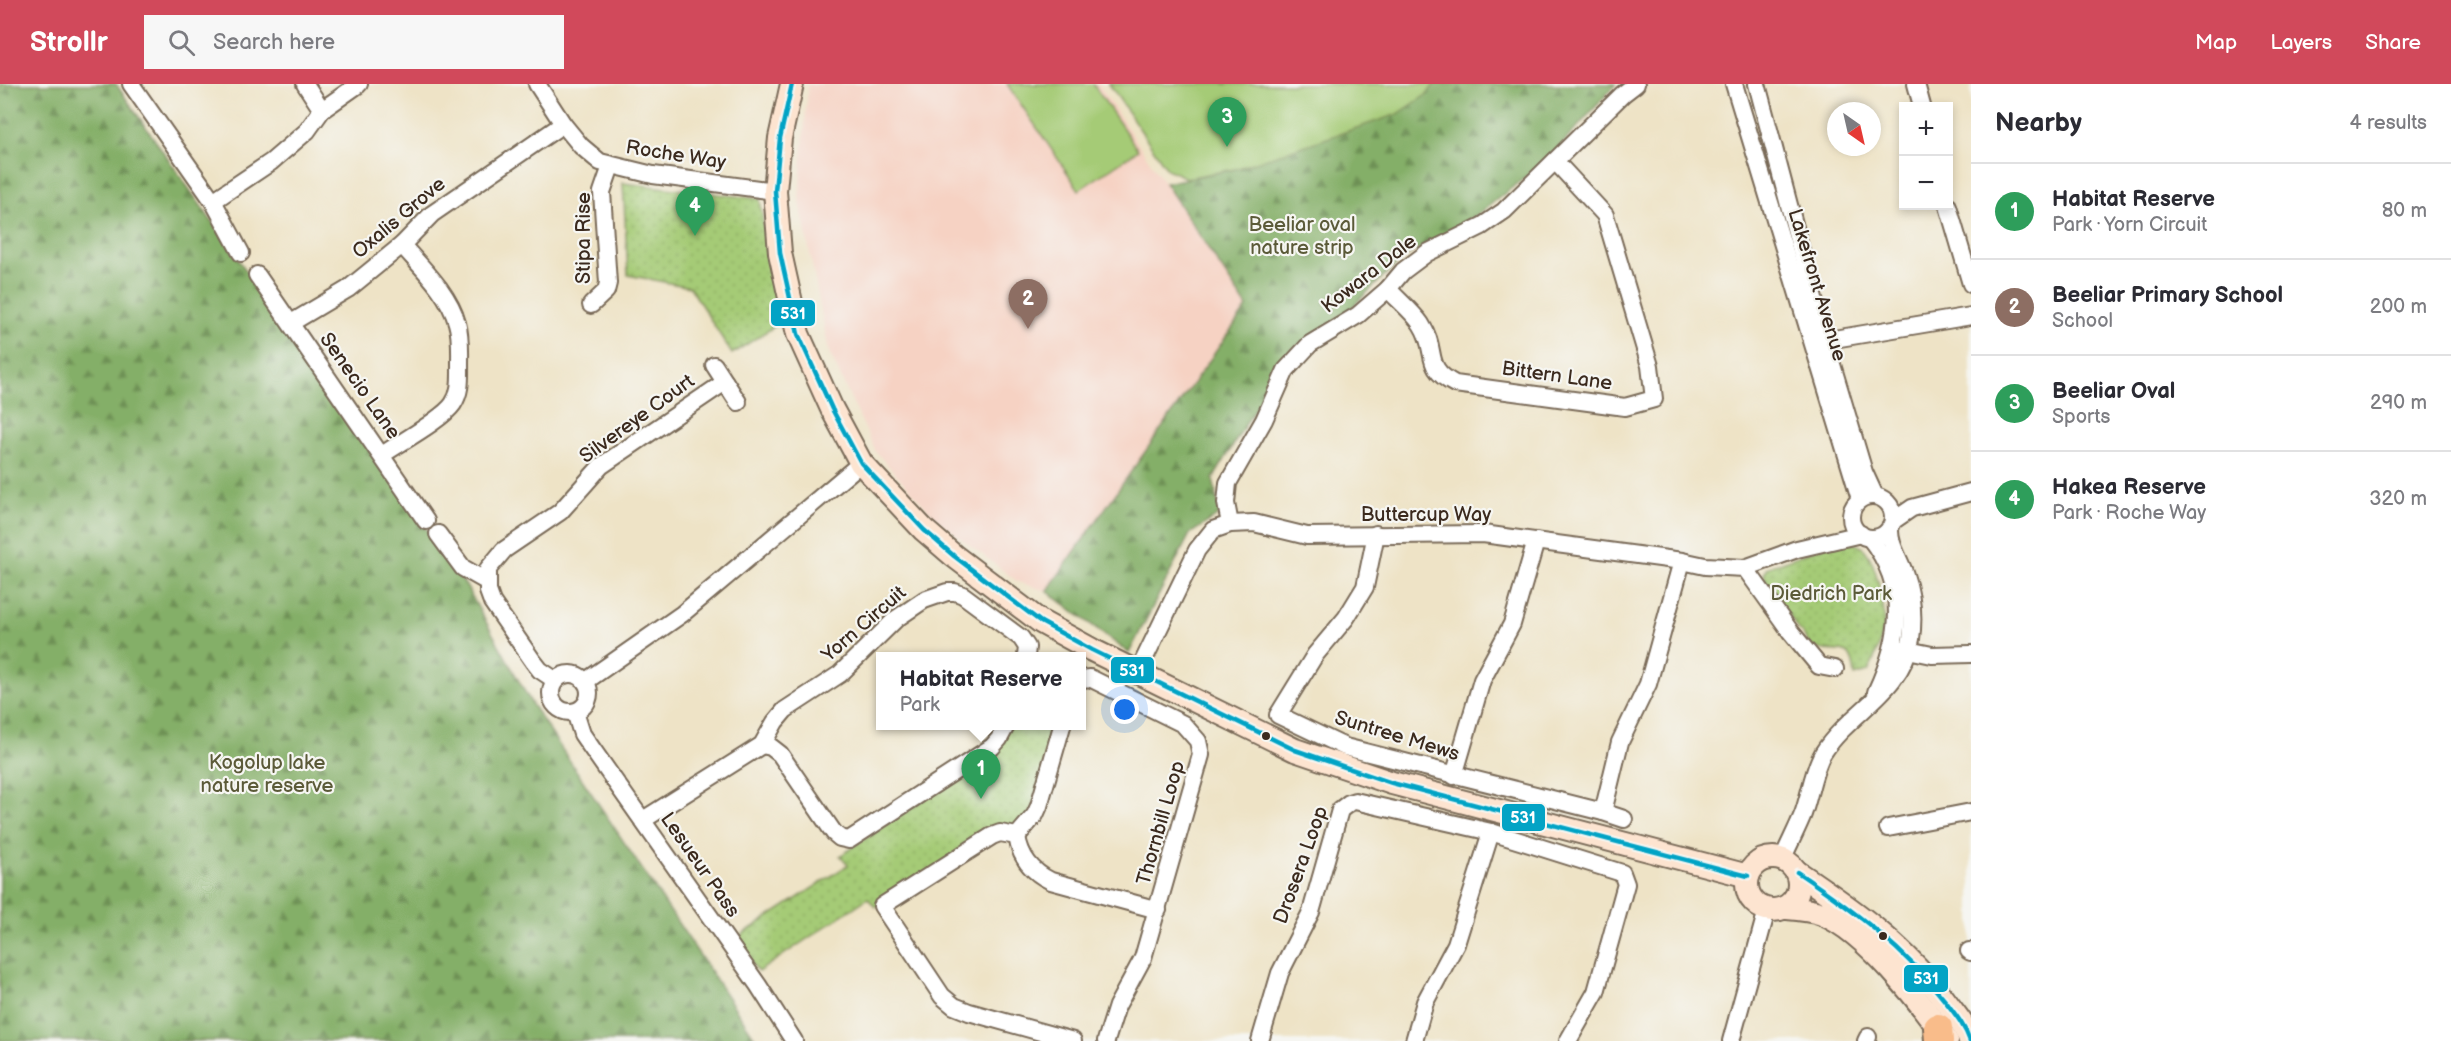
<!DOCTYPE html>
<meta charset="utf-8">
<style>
body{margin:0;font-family:"Balsamiq Sans",sans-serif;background:#f7f7f7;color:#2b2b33}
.controls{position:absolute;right:18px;top:18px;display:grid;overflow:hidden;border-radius:0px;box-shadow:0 3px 9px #0003}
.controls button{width:54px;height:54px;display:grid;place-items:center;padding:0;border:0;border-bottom:2px solid #e1e1e2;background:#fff;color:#2b2b33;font:30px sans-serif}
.compass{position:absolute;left:1827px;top:18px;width:54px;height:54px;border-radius:50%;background:#fff;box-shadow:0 3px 9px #0003;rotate:146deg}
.you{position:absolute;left:1125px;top:626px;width:21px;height:21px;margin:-15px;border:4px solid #fff;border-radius:50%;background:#1a73e8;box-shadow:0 0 0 9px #1a73e833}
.badge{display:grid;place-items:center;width:39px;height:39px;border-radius:50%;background:#d1495b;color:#fff;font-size:20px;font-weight:700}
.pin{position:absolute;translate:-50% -50px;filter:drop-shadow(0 2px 3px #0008)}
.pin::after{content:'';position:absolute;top:32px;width:21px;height:18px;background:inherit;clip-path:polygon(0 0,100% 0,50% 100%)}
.popup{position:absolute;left:876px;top:568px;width:210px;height:78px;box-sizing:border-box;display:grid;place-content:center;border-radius:0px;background:#fff;filter:drop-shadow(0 2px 4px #0005);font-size:20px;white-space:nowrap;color:#7c7c81}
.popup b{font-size:22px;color:#2b2b33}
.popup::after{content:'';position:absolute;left:50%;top:100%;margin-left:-12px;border:12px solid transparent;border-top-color:#fff}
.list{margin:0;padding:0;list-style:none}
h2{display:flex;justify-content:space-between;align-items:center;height:78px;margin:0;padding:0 24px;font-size:26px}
h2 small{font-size:20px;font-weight:400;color:#7c7c81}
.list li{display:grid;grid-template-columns:39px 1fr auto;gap:18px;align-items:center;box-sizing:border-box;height:96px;padding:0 24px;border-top:2px solid #e1e1e2}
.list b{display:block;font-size:22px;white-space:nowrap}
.list p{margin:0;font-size:20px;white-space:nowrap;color:#7c7c81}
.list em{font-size:20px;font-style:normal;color:#7c7c81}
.icon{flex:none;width:33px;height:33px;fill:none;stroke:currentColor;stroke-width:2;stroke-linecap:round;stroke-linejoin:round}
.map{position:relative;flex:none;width:1971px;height:957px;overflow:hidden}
header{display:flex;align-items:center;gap:36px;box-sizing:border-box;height:84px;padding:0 30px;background:#d1495b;color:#fff}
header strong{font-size:28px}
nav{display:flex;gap:33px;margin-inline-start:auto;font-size:21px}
.search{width:420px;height:54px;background:#f7f7f7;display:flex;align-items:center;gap:15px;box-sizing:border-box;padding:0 21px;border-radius:0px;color:#7c7c81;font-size:22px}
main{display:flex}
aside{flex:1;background:#fff}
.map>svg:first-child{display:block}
.built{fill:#f6d2c3}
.grass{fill:url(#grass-dots);stroke:#707a4a;stroke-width:1.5}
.forest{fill:url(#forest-firs);stroke:#606c42;stroke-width:1.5}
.garden{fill:#a5cb76;stroke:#707a4a;stroke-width:1.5}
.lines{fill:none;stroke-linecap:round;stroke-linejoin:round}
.street-casing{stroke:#7a6b59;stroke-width:20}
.secondary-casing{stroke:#7a6b59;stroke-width:26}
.highway-casing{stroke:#7a6b59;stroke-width:32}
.street{stroke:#fff;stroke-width:16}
.secondary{stroke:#fde4d0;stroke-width:22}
.highway{stroke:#f9bc8a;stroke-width:28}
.bus-1-casing{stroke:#f6f6f2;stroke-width:9}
.bus-1{stroke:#03a3c5;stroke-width:4.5}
.bus-dot{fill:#3b2a1e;stroke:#f6f6f2;stroke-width:2}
.labels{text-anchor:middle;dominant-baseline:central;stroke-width:4.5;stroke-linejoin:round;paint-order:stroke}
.street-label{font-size:20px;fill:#3b2a1e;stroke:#f6f6f2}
.park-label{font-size:20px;fill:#5b5a38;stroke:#f6f6f2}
.line-badge{stroke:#f6f6f2;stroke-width:2}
.badge-label{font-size:16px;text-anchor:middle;font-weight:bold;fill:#fff}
</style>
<header>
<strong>Strollr</strong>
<div class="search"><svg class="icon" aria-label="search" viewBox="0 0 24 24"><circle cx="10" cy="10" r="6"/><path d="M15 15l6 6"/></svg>Search here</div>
<nav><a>Map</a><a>Layers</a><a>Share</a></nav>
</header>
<main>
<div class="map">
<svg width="1971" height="957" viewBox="0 0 1971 957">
<defs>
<pattern id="grass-dots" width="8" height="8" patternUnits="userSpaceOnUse" patternTransform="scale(1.5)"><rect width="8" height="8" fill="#a5cb76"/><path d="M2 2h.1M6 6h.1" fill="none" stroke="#8fae66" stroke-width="1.8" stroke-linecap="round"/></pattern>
<pattern id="forest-firs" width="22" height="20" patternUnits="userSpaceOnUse" patternTransform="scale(1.5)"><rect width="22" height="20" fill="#84af67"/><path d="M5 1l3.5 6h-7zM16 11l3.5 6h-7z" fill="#6d8f54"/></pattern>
</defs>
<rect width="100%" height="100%" fill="#f6f6f2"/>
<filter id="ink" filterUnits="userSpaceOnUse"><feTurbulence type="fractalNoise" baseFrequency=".0167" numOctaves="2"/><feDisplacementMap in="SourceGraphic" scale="12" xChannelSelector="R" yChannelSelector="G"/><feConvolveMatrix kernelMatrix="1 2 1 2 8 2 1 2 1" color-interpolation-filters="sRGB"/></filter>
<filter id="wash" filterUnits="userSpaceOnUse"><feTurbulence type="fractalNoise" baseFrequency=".008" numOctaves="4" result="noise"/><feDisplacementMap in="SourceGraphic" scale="24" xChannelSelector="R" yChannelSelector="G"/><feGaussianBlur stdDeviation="1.35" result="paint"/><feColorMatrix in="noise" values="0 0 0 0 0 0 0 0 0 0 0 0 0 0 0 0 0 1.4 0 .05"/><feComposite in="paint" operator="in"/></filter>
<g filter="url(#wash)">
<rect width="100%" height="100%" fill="#eee3c6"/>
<!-- built -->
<path class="built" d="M 808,0 L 1098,0 L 1247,222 L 1047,507 L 1018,498 L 937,436 L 876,368 L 829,268 L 799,113 Z"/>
<!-- grass -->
<g class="grass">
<path d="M 623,99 L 760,115 L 770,190 L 784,236 L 732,270 L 690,203 L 628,191 Z"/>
<path d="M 1843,455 C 1850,458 1859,460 1864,465 C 1876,477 1886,526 1884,543 C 1881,558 1875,574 1868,588 L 1855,592 C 1852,552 1835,575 1811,562 L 1766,500 L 1764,491 L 1766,484 Z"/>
<path d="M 1011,642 L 1056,642 L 1030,732 L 1017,742 L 1006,744 L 875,823 L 868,814 L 758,888 L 735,855 L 848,781 L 840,772 L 978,679 Z"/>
</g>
<!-- forest -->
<g class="forest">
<path d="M 0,0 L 116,0 L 466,502 L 533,622 L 757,957 L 0,957 Z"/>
<path d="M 1435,0 L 1616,0 L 1549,75 L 1477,131 L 1404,173 L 1341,234 L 1289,267 L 1213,395 L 1220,430 L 1190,450 L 1129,569 L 1047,507 L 1247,223 L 1165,99 L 1235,85 Z"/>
</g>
<!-- garden -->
<g class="garden">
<path d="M 1007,0 L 1093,0 L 1138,66 L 1079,106 Z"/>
<path d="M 1109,0 L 1435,0 L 1426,11 L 1398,30 L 1235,85 L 1186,94 L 1167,85 Z"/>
</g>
</g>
<g filter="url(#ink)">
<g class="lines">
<!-- street casing -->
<g class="street-casing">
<g id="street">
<path d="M 131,0 L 213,117 L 241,169"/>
<path d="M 305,0 L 322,26"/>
<path d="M 537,0 L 563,40 L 581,62 L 600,78 L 653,91 L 775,107"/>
<path d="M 1734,0 L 1860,415"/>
<path d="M 1757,0 L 1825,257 L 1864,388 L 1875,412"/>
<path d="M 1916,0 L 1922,22"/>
<path d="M 213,117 L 271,78 L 307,47 L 322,26 L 359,0"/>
<path d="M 1948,122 L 1971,200"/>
<path d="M 257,191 L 426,437"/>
<path d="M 1388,205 C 1398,216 1413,228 1421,240 C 1439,268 1422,283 1455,300 L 1625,323 L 1654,315 L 1650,282 L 1605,131 L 1555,77"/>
<path d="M 591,221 L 606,207 L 608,199 L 602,108 L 611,82"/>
<path d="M 291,239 L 348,205 L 402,161 L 432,130 L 563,40"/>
<path d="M 1816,258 L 1971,232"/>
<path d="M 714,281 L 738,318"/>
<path d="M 382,371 C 399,359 442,336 453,320 C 461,308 460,295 460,280 C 460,267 461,252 457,239 C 449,209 422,184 402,161"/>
<circle cx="1872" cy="433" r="21"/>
<path d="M 1893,437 L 1912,424 L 1971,408"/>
<path d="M 1230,440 L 1226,419 L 1228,399 L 1264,336 L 1286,286 L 1310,260 L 1358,231 L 1388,205 L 1403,187 L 1427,169 L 1482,142 L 1504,127 L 1623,10 L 1636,0"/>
<path d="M 438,450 L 463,484 L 486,497"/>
<path d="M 1376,450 L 1365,503 L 1346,534 L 1315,571 L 1278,631 L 1345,663 L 1603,728 L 1620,658 L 1648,600 L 1682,477"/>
<path d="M 1870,454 C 1909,504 1901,554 1876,608"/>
<path d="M 1745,484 L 1790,547 L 1819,582 L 1835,585"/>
<path d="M 1898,564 L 1932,571 L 1971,570"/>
<path d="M 1138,588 L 1197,466 L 1213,446 L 1230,440 L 1254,439 L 1307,452 L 1483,450 L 1682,477 L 1705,482 L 1745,484 L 1797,465 L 1861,450"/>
<circle cx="570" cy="609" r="19"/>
<path d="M 1082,595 L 1090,594 L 1096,597 L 1183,640 L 1198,657 L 1201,671 L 1143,874 L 1117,922 L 1106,957"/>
<path d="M 555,596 L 540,586 L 533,577 L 492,518 L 488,507 L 488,485 L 504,466 L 560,428 L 601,382 L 725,298"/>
<path d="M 586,597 L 682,530 L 861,379"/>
<path d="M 575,628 L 582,650 L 593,666 L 758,901 L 794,957"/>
<path d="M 1062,642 L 1039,722 L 1035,731 L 1017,752 L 1000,749 L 992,752 L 882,822 L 942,912 L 954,922 L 969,928 L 1073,957"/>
<path d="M 762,661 L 771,663 L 780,670 L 834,749 L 840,754 L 849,756 L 992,663 L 999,655 L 1006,642"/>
<path d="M 1454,692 L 1482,596 L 1512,540 L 1536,457"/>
<path d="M 1603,728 L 1624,735"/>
<path d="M 643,736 L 762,661 L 775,638 L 785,626 L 840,590 L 896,535 L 924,516 L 947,508 L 955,508 L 963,511 L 1021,554 L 1027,563 L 1026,572"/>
<path d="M 1888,744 L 1971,728"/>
<path d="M 1017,752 C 1020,773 1032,788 1051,797 L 1158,826"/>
<path d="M 1782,776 C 1789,760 1797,745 1803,730 C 1810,711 1813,686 1823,669 C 1850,627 1902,608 1911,555 C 1914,533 1912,511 1905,491 C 1900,475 1889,461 1890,444"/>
<path d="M 1969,867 L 1971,868"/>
<path d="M 1260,957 L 1280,889 L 1311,828 L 1340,726 L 1349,719 L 1355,717 L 1491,748 L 1622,789 L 1626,800 L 1596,908 L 1568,957"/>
<path d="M 1414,957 L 1425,918 L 1456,860 L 1491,748"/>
<path d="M 1731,957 L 1767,826"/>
<path d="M 1866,957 L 1868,953"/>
</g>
</g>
<!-- secondary casing -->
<g class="secondary-casing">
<g id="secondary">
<path d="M 792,0 L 780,54 L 775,107 L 780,169 L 798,250 L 832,325 L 861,379 L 924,446 L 954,472 L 1041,538 L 1092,566 L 1295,666 L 1392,699 L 1748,792"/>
<circle cx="1773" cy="800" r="26"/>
<path d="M 1797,788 C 1854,826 1908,865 1949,922 C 1956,932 1967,944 1970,957"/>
<path d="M 1786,824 C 1798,825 1811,826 1822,830 C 1865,847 1922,919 1947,957"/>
</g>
</g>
<!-- highway casing -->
<g class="highway-casing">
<path id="highway" d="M 1938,944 L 1939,957"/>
</g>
<!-- street -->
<use href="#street" class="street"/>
<!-- secondary -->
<use href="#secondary" class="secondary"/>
<!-- highway -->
<use href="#highway" class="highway"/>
<!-- bus-1 casing -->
<g class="bus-1-casing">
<g id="bus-1">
<path d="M 792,0 L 780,54 L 775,107 L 780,169 L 798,250 L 832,325 L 861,379 L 924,446 L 954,472 L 1041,538 L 1092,566 L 1295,666 L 1392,699 L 1748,792"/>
<path d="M 1797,788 C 1852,825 1905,865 1946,918 C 1955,930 1965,942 1970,957"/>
</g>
</g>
<!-- bus-1 -->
<use href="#bus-1" class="bus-1"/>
</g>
</g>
<!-- markers -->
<g class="bus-dot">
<circle cx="1266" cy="652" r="5"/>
<circle cx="1883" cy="852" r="5"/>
</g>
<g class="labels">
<!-- street labels -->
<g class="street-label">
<text transform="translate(676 71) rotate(9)">Roche Way</text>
<text transform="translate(399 134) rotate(-40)">Oxalis Grove</text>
<text transform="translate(584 154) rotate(-90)">Stipa Rise</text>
<text transform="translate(1369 190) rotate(-38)">Kowara Dale</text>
<text transform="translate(1817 201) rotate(73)">Lakefront Avenue</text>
<text transform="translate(1557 292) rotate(8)">Bittern Lane</text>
<text transform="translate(360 302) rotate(55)">Senecio Lane</text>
<text transform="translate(637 335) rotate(-36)">Silvereye Court</text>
<text x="1426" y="431">Buttercup Way</text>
<text transform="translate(864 540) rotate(-41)">Yorn Circuit</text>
<text transform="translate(1397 652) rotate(17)">Suntree Mews</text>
<text transform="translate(1161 739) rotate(-74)">Thornbill Loop</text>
<text transform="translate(700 781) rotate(55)">Lesueur Pass</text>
<text transform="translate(1301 781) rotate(-70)">Drosera Loop</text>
</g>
<!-- park labels -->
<g class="park-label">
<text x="1302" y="141">Beeliar oval<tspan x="1302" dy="23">nature strip</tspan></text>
<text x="1831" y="510">Diedrich Park</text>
<text x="267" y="679">Kogolup lake<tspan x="267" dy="23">nature reserve</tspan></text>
</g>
</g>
<g class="line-badge">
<rect x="770" y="215" width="46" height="28" rx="6" fill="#03a3c5"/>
<rect x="1110" y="572" width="45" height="28" rx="6" fill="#03a3c5"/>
<rect x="1501" y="719" width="45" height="29" rx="6" fill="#03a3c5"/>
<rect x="1903" y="880" width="46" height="29" rx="6" fill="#03a3c5"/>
</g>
<g class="badge-label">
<text x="793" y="235">531</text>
<text x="1132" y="592">531</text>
<text x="1523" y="739">531</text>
<text x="1926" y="900">531</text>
</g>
</svg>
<div class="controls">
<button>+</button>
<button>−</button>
</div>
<svg class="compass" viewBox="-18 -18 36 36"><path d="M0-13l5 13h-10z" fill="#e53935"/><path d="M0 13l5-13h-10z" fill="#7c7c81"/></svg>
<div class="you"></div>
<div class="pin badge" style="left:981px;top:715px;background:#2e9e5b">1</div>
<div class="popup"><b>Habitat Reserve</b>Park</div>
<div class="pin badge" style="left:1028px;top:245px;background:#8d6e63">2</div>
<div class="pin badge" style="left:1227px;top:63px;background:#2e9e5b">3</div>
<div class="pin badge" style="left:695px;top:152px;background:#2e9e5b">4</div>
</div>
<aside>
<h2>Nearby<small>4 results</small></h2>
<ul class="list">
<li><span class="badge" style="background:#2e9e5b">1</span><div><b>Habitat Reserve</b><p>Park · Yorn Circuit</p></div><em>80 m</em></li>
<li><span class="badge" style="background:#8d6e63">2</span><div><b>Beeliar Primary School</b><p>School</p></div><em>200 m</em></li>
<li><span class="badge" style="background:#2e9e5b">3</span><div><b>Beeliar Oval</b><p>Sports</p></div><em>290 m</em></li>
<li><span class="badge" style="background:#2e9e5b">4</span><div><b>Hakea Reserve</b><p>Park · Roche Way</p></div><em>320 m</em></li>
</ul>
</aside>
</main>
